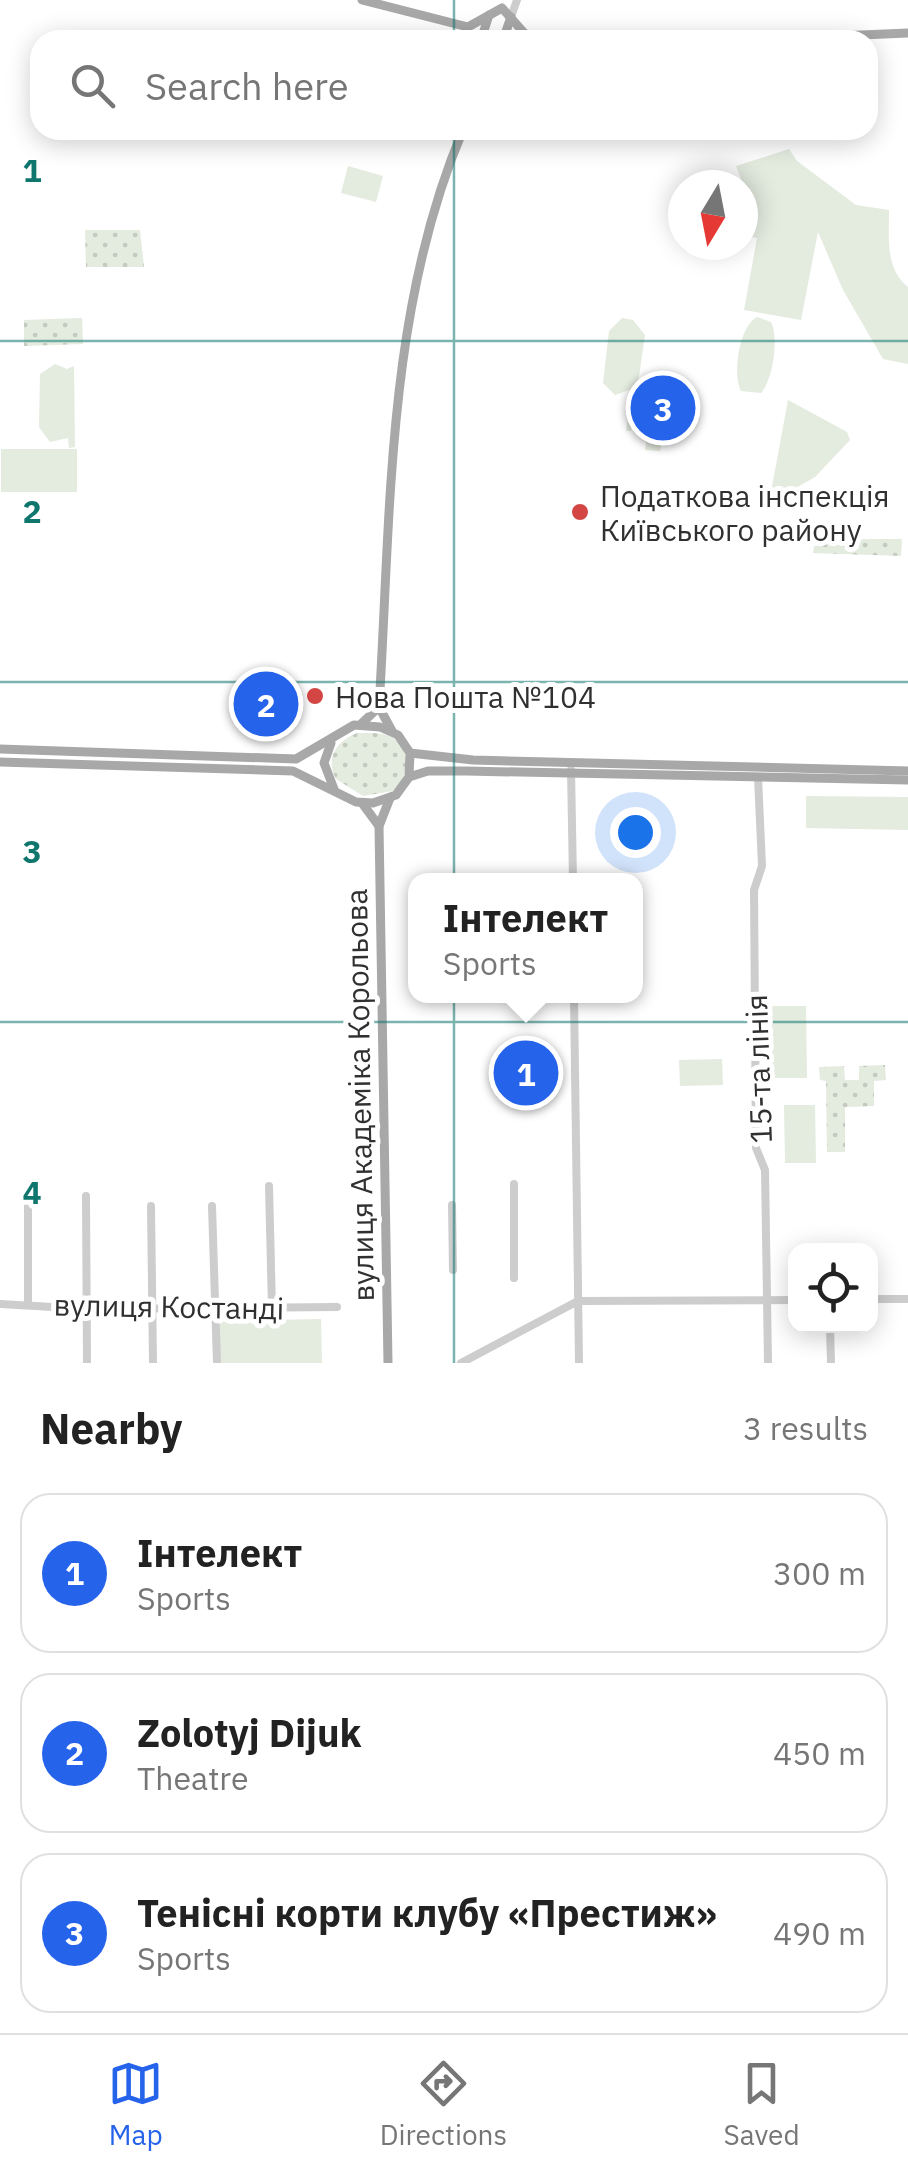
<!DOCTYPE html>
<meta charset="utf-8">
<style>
body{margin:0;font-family:"IBM Plex Sans",sans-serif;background:#f2f2f2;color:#222}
.controls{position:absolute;right:30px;bottom:30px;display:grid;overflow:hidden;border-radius:20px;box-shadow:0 5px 25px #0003}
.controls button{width:90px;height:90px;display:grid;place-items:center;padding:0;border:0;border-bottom:2px solid #e0e0e0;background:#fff;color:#222;font:50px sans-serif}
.compass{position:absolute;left:668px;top:170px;width:90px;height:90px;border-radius:50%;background:#fff;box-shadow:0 5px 25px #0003;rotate:190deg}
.you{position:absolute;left:635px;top:832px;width:35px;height:35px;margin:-25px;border:8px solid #fff;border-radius:50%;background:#1a73e8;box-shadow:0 0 0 15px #1a73e833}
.badge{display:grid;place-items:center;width:65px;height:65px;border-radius:50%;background:#2563eb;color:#fff;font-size:32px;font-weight:700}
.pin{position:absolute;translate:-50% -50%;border:5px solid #fff;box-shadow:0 2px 10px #0006}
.popup{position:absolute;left:408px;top:873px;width:235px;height:130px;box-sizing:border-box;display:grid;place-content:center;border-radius:20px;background:#fff;filter:drop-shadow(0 2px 8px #0005);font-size:32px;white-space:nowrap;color:#767676}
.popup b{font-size:38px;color:#222}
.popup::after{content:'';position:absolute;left:50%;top:100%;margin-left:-20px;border:20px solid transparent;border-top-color:#fff}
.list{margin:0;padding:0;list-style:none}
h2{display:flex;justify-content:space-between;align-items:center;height:130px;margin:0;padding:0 40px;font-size:42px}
h2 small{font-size:32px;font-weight:400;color:#767676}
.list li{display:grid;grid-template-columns:65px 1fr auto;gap:30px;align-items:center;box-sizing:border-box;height:160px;margin:0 20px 20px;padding:0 20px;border:2px solid #e0e0e0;border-radius:30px}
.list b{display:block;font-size:38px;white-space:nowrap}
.list p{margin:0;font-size:32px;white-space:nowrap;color:#767676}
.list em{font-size:32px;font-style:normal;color:#767676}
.icon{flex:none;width:55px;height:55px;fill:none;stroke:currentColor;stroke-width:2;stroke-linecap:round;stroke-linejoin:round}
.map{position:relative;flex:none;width:908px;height:1363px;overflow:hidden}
.search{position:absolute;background:#fff;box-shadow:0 5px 25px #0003;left:30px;right:30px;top:30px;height:110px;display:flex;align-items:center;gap:25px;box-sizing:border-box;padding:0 35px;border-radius:30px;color:#767676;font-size:38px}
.sheet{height:670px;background:#fff}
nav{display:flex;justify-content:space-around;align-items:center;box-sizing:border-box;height:140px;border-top:2px solid #e0e0e0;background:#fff;font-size:28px;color:#767676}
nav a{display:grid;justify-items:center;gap:5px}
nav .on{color:#2563eb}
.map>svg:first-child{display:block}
.grass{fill:url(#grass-dots)}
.green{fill:#e4ebdf}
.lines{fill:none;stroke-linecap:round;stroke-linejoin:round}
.minor{stroke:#cdcdcd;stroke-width:8}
.major{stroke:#a8a8a8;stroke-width:9}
.grid{fill:none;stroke:#0f766e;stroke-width:2.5;stroke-opacity:0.55}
.poi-dot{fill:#d44644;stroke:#fff;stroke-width:4}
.labels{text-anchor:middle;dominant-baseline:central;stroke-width:10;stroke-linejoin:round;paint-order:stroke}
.poi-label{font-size:30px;fill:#303030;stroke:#fff;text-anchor:start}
.street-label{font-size:30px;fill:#303030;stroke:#fff}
.grid-label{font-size:32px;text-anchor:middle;font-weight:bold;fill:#0f766e;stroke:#fff;stroke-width:10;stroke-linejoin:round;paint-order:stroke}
</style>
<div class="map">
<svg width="908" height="1363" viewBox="0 0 908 1363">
<defs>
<pattern id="grass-dots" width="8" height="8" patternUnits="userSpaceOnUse" patternTransform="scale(2.5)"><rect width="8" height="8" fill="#e4ebdf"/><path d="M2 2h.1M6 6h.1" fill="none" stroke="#c4cac0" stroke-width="1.8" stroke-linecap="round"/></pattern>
</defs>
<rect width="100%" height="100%" fill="#fff"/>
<!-- grass -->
<g class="grass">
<path d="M 85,230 L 140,230 L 144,267 L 86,267 Z"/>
<path d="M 82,318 L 83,344 L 24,346 L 24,320 Z"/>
<path d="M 876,539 L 902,539 L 901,556 L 813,553 L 814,546 L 823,545 L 823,540 Z"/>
<path d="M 357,733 C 367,733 380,732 389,736 C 413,747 409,777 393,791 L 363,796 L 336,779 C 325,757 336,742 357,733 Z"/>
<path d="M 885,1065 L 886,1080 L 874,1081 L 874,1106 L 845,1107 L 845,1152 L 827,1152 L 826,1081 L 820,1080 L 819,1067 L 844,1066 L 845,1080 L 859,1080 L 859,1066 Z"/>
</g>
<!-- green -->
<g class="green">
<path d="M 789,149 L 797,161 L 856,205 L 889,210 C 889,237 885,269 908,287 L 908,364 L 883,359 L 843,290 L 818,232 L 801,320 L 744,310 L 757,238 L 746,236 L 744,187 L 736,166 Z"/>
<path d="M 348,166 L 383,176 L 376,202 L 341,193 Z"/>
<path d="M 757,317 L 771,322 C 779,338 773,380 761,393 L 741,391 C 732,375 739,326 757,317 Z"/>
<path d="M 622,318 L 633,320 L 645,335 L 631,431 L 626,431 L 632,389 L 615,395 L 603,383 L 609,331 Z"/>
<path d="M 55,364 L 67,369 L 74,366 L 75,447 L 69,448 L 68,438 L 50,442 L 39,427 L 40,374 Z"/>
<path d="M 654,390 L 673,393 L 660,451 L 645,450 Z"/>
<path d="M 788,400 L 847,432 L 850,440 L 815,477 L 775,500 L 771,492 Z"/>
<rect x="1" y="449" width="76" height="43"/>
<path d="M 806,796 L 908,797 L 908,830 L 806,828 Z"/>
<path d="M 771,1006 L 806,1006 L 807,1078 L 772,1078 Z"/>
<path d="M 722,1059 L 723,1085 L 680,1086 L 679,1060 Z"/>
<path d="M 784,1105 L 815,1105 L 816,1163 L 785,1163 Z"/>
<path d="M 321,1319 L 322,1363 L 219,1363 L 218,1321 Z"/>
</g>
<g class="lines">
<!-- minor -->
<g class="minor">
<path d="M 511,17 L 517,0"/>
<path d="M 571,770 L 573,880"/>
<path d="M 758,777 L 762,866 L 754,890 L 756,1148 L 765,1170 L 768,1363"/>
<path d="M 574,996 L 579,1363"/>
<path d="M 269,1186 L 272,1308"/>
<path d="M 28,1196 L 28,1304"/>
<path d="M 86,1196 L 87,1363"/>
<path d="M 452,1205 L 453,1270"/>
<path d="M 151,1206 L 153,1363"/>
<path d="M 212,1206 L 217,1363"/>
<path d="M 514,1278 L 514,1184"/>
<path d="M 870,1299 L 908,1299"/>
<path d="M 0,1304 L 87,1309 L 337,1307"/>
<path d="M 830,1326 L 831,1363"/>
<path d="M 461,1363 L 578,1301 L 796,1300"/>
</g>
<!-- major -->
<g class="major">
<path d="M 362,0 L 468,27 L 502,8 L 525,34"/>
<path d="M 481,40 L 489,15"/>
<path d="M 503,40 L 511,17"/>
<path d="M 510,40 L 525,34 L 563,40"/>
<path d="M 747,40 L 908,33"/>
<path d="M 379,707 L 392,731"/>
<path d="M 361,724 L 379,707 C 391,515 386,311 463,130"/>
<path d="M 331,743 L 324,763 L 334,789"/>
<path d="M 0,749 L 296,759 L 354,725 L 380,727 L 398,735 L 410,753 L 409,777 L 396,795 L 373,803 L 356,802 L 293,771 L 0,762"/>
<path d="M 410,753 L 473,760 L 908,771"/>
<path d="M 409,777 L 428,771 L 466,771 L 908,780"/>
<path d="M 362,803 L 379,826"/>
<path d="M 388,1363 L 379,826 L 390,798"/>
</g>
</g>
<!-- grid -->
<path class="grid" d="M 454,0 L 454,40M 454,130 L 454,1363M 0,341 L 908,341M 0,682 L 908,682M 0,1022 L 908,1022"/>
<!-- markers -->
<g class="poi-dot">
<circle cx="580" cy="512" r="10"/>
<circle cx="315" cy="696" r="10"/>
</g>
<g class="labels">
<!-- poi labels -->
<g class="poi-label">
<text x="600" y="495">Податкова інспекція<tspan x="600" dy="34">Київського району</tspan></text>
<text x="335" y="696">Нова Пошта №104</text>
</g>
<!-- street labels -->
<g class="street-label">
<text transform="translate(758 1069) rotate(-92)">15-та лінія</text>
<text transform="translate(359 1095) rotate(-91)">вулиця Академіка Корольова</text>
<text transform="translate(169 1306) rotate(1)">вулиця Костанді</text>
</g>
</g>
<g class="grid-label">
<text x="32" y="182">1</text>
<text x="32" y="523">2</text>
<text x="32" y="863">3</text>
<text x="32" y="1204">4</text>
</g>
</svg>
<div class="controls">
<button><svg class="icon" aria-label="locate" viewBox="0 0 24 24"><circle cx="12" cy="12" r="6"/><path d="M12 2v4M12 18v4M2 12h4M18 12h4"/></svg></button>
</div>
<svg class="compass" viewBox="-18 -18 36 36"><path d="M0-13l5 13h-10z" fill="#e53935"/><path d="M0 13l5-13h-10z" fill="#767676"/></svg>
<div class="you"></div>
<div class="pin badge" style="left:526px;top:1073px">1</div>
<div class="popup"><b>Інтелект</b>Sports</div>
<div class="pin badge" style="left:266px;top:704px">2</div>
<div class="pin badge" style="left:663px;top:408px">3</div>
<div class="search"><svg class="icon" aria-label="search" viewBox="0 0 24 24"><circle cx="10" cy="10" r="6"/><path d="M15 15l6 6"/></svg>Search here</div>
</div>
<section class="sheet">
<h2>Nearby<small>3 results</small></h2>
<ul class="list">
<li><span class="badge">1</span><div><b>Інтелект</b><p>Sports</p></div><em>300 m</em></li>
<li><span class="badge">2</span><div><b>Zolotyj Dijuk</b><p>Theatre</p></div><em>450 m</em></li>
<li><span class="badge">3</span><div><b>Тенісні корти клубу «Престиж»</b><p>Sports</p></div><em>490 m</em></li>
</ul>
</section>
<nav>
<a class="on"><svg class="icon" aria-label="map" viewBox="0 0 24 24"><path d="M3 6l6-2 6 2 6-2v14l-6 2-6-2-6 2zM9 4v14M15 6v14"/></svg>Map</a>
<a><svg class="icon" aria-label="directions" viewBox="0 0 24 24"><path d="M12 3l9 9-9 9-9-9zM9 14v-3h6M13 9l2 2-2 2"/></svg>Directions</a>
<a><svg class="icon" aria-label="saved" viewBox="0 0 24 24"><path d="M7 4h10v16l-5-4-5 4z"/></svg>Saved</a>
</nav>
